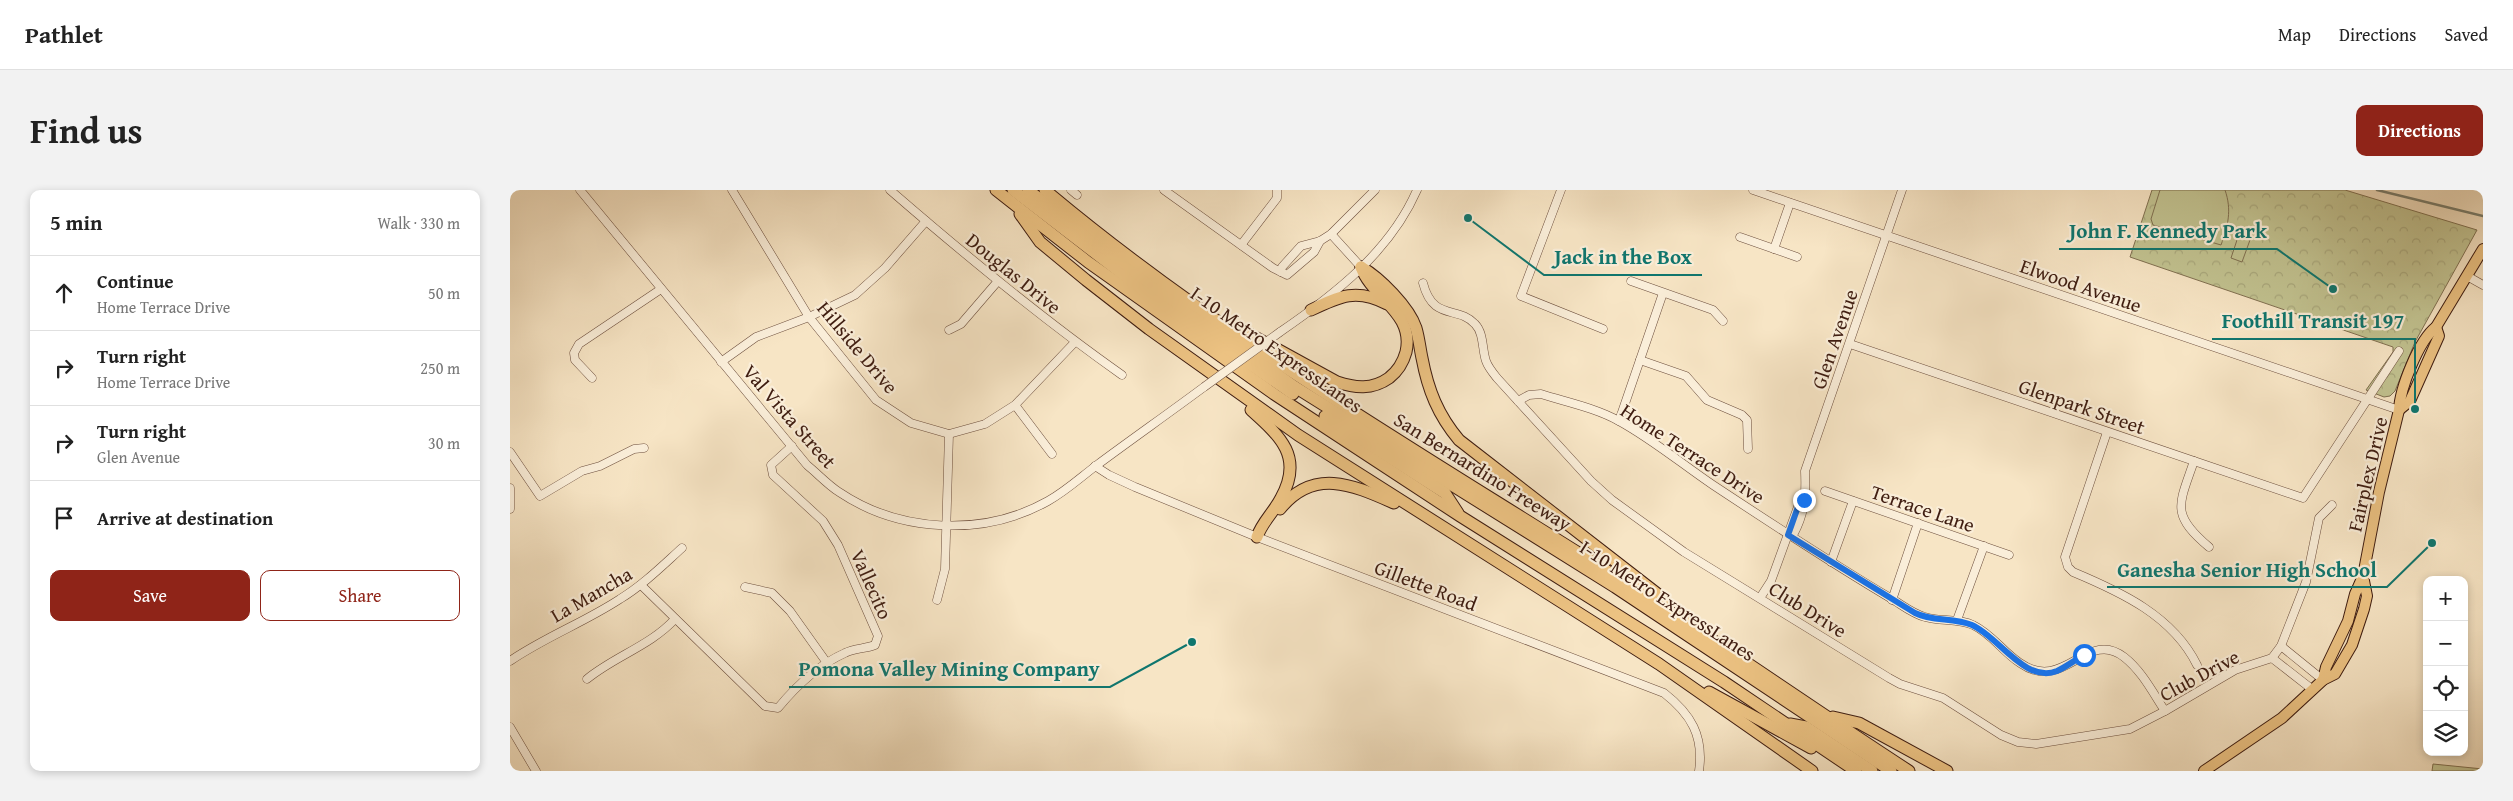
<!DOCTYPE html>
<meta charset="utf-8">
<style>
body{margin:0;font-family:"Gentium Book Plus",serif;background:#f2f2f2;color:#222}
.controls{position:absolute;right:15px;bottom:15px;display:grid;overflow:hidden;border-radius:10px;box-shadow:0 2px 8px #0003}
.controls button{width:45px;height:45px;display:grid;place-items:center;padding:0;border:0;border-bottom:1px solid #e0e0e0;background:#fff;color:#222;font:25px sans-serif}
.stop{position:absolute;width:15px;height:15px;margin:-11px;border:4px solid #1a73e8;border-radius:50%;background:#fff}
.stop.end{background:#1a73e8;border-color:#fff;box-shadow:0 1px 5px #0008}
.list{margin:0;padding:0;list-style:none}
h2{display:flex;justify-content:space-between;align-items:center;height:65px;margin:0;padding:0 20px;font-size:21px}
h2 small{font-size:16px;font-weight:400;color:#767676}
.list li{display:grid;grid-template-columns:32px 1fr auto;gap:15px;align-items:center;box-sizing:border-box;height:75px;padding:0 20px;border-top:1px solid #e0e0e0}
.list b{display:block;font-size:19px;white-space:nowrap}
.list p{margin:0;font-size:16px;white-space:nowrap;color:#767676}
.list em{font-size:16px;font-style:normal;color:#767676}
.actions{display:flex;gap:10px;padding:15px 20px}
.actions a{flex:1;padding:11px 0;border:1px solid #8f2418;border-radius:10px;text-align:center;font-size:18px;color:#8f2418}
.actions .main{background:#8f2418;color:#fff}
.icon{flex:none;width:28px;height:28px;fill:none;stroke:currentColor;stroke-width:2;stroke-linecap:round;stroke-linejoin:round}
.map{position:relative;flex:none;width:1973px;height:581px;overflow:hidden;border-radius:10px}
header{display:flex;align-items:center;gap:30px;box-sizing:border-box;height:70px;padding:0 25px;background:#fff;border-bottom:1px solid #e0e0e0}
header strong{font-size:24px}
nav{display:flex;gap:28px;margin-inline-start:auto;font-size:18px}
.intro{display:flex;align-items:center;justify-content:space-between;box-sizing:border-box;height:120px;padding:0 30px}
h1{margin:0;font-size:35px}
.button{padding:12px 22px;border-radius:10px;background:#8f2418;color:#fff;font-size:18px;font-weight:700}
main{display:flex;gap:30px;padding:0 30px}
aside{flex:1;background:#fff;border-radius:10px;box-shadow:0 2px 8px #0003}
.map>svg:first-child{display:block}
.forest{fill:url(#forest-crowns);stroke:#807051}
.garden{fill:#c2c391;stroke:#807051}
.lines{fill:none;stroke-linecap:round;stroke-linejoin:round}
.stream{stroke:#787f70;stroke-width:2.5}
.minor-casing{stroke:#6d4f3e;stroke-width:9}
.major-casing{stroke:#3f1d11;stroke-width:12}
.highway-casing{stroke:#3f1d11;stroke-width:13}
.minor{stroke:#faeed9;stroke-width:8}
.major{stroke:#ecc282;stroke-width:10}
.highway{stroke:#ecc282;stroke-width:11}
.minor-bridge-casing{stroke:#6d4f3e;stroke-width:9;stroke-linecap:butt}
.minor-bridge{stroke:#faeed9;stroke-width:8}
.route{stroke:#1a73e8;stroke-width:6}
.labels{text-anchor:middle;dominant-baseline:central;stroke-width:4.5;stroke-linejoin:round;paint-order:stroke}
.street-label{font-size:20px;fill:#3f1d11;stroke:#faeed9}
.leader{fill:none;stroke:#0f766e;stroke-width:2}
.callout-dot{fill:#0f766e;stroke:#faeed9;stroke-width:2}
.callout-label{font-size:21px;text-anchor:middle;font-weight:bold;fill:#0f766e;stroke:#faeed9;stroke-width:4.5;stroke-linejoin:round;paint-order:stroke}
</style>
<header>
<strong>Pathlet</strong>
<nav><a>Map</a><a>Directions</a><a>Saved</a></nav>
</header>
<div class="intro"><h1>Find us</h1><a class="button">Directions</a></div>
<main>
<aside>
<h2>5 min<small>Walk · 330 m</small></h2>
<ul class="list">
<li><svg class="icon" aria-label="ahead" viewBox="0 0 24 24"><path d="M12 20V5M6 11l6-6 6 6"/></svg><div><b>Continue</b><p>Home Terrace Drive</p></div><em>50 m</em></li>
<li><svg class="icon" aria-label="right" viewBox="0 0 24 24"><path d="M7 20v-9h11M14 6l5 5-5 5"/></svg><div><b>Turn right</b><p>Home Terrace Drive</p></div><em>250 m</em></li>
<li><svg class="icon" aria-label="right" viewBox="0 0 24 24"><path d="M7 20v-9h11M14 6l5 5-5 5"/></svg><div><b>Turn right</b><p>Glen Avenue</p></div><em>30 m</em></li>
<li><svg class="icon" aria-label="arrive" viewBox="0 0 24 24"><path d="M6 21V4h12l-3 4 3 4H6"/></svg><div><b>Arrive at destination</b></div></li>
</ul>
<div class="actions"><a class="main">Save</a><a>Share</a></div>
</aside>
<div class="map">
<svg width="1973" height="581" viewBox="0 0 1973 581">
<defs>
<pattern id="forest-crowns" width="20" height="18" patternUnits="userSpaceOnUse" patternTransform="scale(1.25)"><rect width="20" height="18" fill="#c2c391"/><path d="M2 6a3 3 0 1 1 6 0M12 15a3 3 0 1 1 6 0" fill="none" stroke="#a8a77c"/></pattern>
</defs>
<rect width="100%" height="100%" fill="#f7e5c5"/>
<filter id="stains"><feTurbulence type="fractalNoise" baseFrequency=".004" numOctaves="4"/><feColorMatrix values="0 0 0 0 .2 0 0 0 0 .09 0 0 0 0 .02 0 0 0 .5 -.17"/></filter>
<radialGradient id="worn" r=".72"><stop offset=".6" stop-color="#630" stop-opacity="0"/><stop offset="1" stop-color="#630" stop-opacity=".3"/></radialGradient>
<!-- forest -->
<path class="forest" d="M 1642,0 L 1835,0 L 1967,40 L 1905,152 L 1885,201 L 1880,206 L 1874,207 L 1856,200 L 1883,162 L 1883,157 L 1620,67 Z"/>
<!-- garden -->
<g class="garden">
<path d="M 1650,0 L 1715,0 C 1722,20 1718,36 1711,55 L 1643,35 L 1641,29 Z"/>
<path d="M 1728,47 L 1740,50 L 1732,72 L 1721,68 Z"/>
<path d="M 1923,574 L 1973,579 L 1973,581 L 1922,581 Z"/>
</g>
<g class="lines">
<!-- stream -->
<path class="stream" d="M 1867,0 L 1973,26"/>
<!-- minor casing -->
<g class="minor-casing">
<g id="minor">
<path d="M 70,0 L 297,275 C 308,284 318,295 329,302 C 390,343 474,347 538,311 C 556,301 571,287 587,275 C 622,249 659,223 694,197"/>
<path d="M 222,0 L 299,127 L 366,210 L 401,233 L 439,244 L 475,234 L 505,215 L 565,152"/>
<path d="M 380,0 C 455,65 531,128 612,185"/>
<path d="M 561,0 L 567,5"/>
<path d="M 654,0 L 763,78 L 777,85 L 804,62 L 810,51"/>
<path d="M 1051,0 L 1011,106 L 1093,139"/>
<path d="M 1243,0 L 1889,220"/>
<path d="M 821,44 L 851,77"/>
<path d="M 1230,47 L 1287,67"/>
<path d="M 731,55 L 767,8 L 767,0"/>
<path d="M 1264,59 L 1280,13"/>
<path d="M 771,82 L 772,77 L 791,56 L 810,51 L 821,44 L 865,0"/>
<path d="M 1957,86 L 1973,95"/>
<path d="M 1121,91 L 1203,120 L 1213,131"/>
<path d="M 913,93 C 923,132 948,115 965,134 C 974,143 972,160 976,171 C 978,177 983,183 987,188 L 1081,291 L 1102,310 L 1174,362 L 1379,488 L 1390,494 L 1433,508 L 1491,545 L 1508,552 L 1526,554 L 1620,539 L 1655,521 L 1725,480 L 1762,468 L 1771,456 L 1796,392 L 1809,328 L 1822,315"/>
<path d="M 439,140 L 451,134 L 488,91"/>
<path d="M 770,142 C 824,105 880,62 907,0"/>
<path d="M 1340,154 L 1793,308 L 1889,161"/>
<path d="M 1130,170 L 1176,186 L 1197,210 L 1232,225 L 1237,230 L 1238,259"/>
<path d="M 211,172 L 246,147 L 299,127 L 345,105 L 375,78 L 416,31"/>
<path d="M 82,188 L 65,170 L 64,163 L 69,154 L 151,99"/>
<path d="M 1008,211 L 1019,205 L 1031,204 C 1056,212 1086,218 1109,231 C 1142,249 1172,274 1203,295 C 1262,334 1321,373 1382,409 C 1392,415 1403,424 1415,427 C 1431,432 1447,428 1463,435 C 1482,444 1493,462 1510,473 C 1554,504 1577,438 1614,467 C 1632,481 1643,503 1655,521"/>
<path d="M 505,215 L 542,264"/>
<path d="M 1109,231 L 1153,103"/>
<path d="M 1597,242 L 1555,367 L 1558,377 L 1563,382 C 1611,402 1663,426 1687,475"/>
<path d="M 0,262 L 30,306 L 72,281 L 90,276 L 124,259 L 134,258"/>
<path d="M 1684,271 C 1669,315 1660,324 1699,357"/>
<path d="M 585,276 L 599,285 L 625,297 L 747,347 L 1154,503 C 1181,524 1194,546 1189,581"/>
<path d="M 0,298 L 0,319"/>
<path d="M 1315,301 L 1499,365"/>
<path d="M 1278,345 L 1284,343 C 1295,323 1296,304 1295,281 L 1392,0"/>
<path d="M 1321,372 L 1343,311"/>
<path d="M 131,395 L 255,516 L 268,518 C 287,495 308,475 335,463 C 344,458 355,459 365,455 L 368,446 L 328,355 L 313,331 L 263,285 L 261,275 L 282,256"/>
<path d="M 235,397 L 262,403 L 280,421 L 317,473"/>
<path d="M 1250,408 L 1261,391 L 1289,314 L 1294,310"/>
<path d="M 427,410 L 435,379 L 439,244"/>
<path d="M 1382,410 L 1408,333"/>
<path d="M 1447,430 L 1474,356"/>
<path d="M 1771,456 L 1813,490"/>
<path d="M 1762,468 L 1803,500"/>
<path d="M 0,471 C 35,447 75,432 110,409 C 133,395 152,376 172,358"/>
<path d="M 77,489 C 105,466 140,456 165,429"/>
<path d="M 0,537 L 26,581"/>
</g>
</g>
<!-- major casing -->
<g class="major-casing">
<g id="major">
<path d="M 1889,220 L 1900,211 L 1929,146 L 1926,137"/>
<path d="M 1813,490 L 1816,477 L 1838,431 L 1845,404 L 1853,386 L 1869,302 L 1889,220 C 1890,198 1909,150 1926,137 L 1973,59"/>
<path d="M 1694,581 L 1772,528 L 1813,490 L 1825,484 L 1842,455 L 1854,419 L 1857,406 L 1853,386"/>
</g>
</g>
<!-- highway casing -->
<g class="highway-casing">
<g id="highway">
<path d="M 486,0 L 578,72 L 764,204 L 950,326 L 1214,492 L 1346,581"/>
<path d="M 503,0 L 641,106 L 783,204"/>
<path d="M 518,0 L 654,104 L 785,197 L 1105,397 L 1381,581"/>
<path d="M 535,0 C 699,138 886,248 1067,362 C 1180,432 1288,509 1399,581"/>
<path d="M 510,24 L 530,52 L 576,90 L 639,139 L 788,245 L 1149,474 L 1302,581"/>
<path d="M 851,77 C 870,88 899,117 906,138 C 909,148 910,159 912,168 C 918,200 928,225 949,250 L 1154,409"/>
<path d="M 801,120 C 830,106 847,98 877,114"/>
<path d="M 734,141 L 827,192 C 845,198 862,200 879,188 C 888,181 893,173 896,162 C 905,123 862,108 851,77"/>
<path d="M 741,220 C 770,246 794,267 771,308 C 764,322 752,332 747,347"/>
<path d="M 815,226 L 935,303 L 948,323"/>
<path d="M 770,319 C 804,277 843,295 884,313"/>
<path d="M 1199,502 L 1301,558"/>
<path d="M 1323,527 L 1349,533 L 1437,581"/>
<path d="M 1280,534 L 1296,537 L 1362,581"/>
</g>
</g>
<!-- minor -->
<use href="#minor" class="minor"/>
<!-- major -->
<use href="#major" class="major"/>
<!-- highway -->
<use href="#highway" class="highway"/>
<!-- minor-bridge casing -->
<g class="minor-bridge-casing">
<path id="minor-bridge" d="M 694,197 L 770,142"/>
</g>
<!-- minor-bridge -->
<use href="#minor-bridge" class="minor-bridge"/>
</g>
<g class="lines">
<!-- route -->
<path class="route" d="M 1294,310 L 1289,314 L 1278,345 L 1405,423 C 1423,432 1443,427 1462,435 C 1488,446 1515,494 1547,481 C 1556,477 1565,470 1574,465"/>
</g>
<g class="labels">
<!-- street labels -->
<g class="street-label">
<text transform="translate(504 83) rotate(39)">Douglas Drive</text>
<text transform="translate(1571 95) rotate(19)">Elwood Avenue</text>
<text transform="translate(1324 149) rotate(-71)">Glen Avenue</text>
<text transform="translate(348 157) rotate(50)">Hillside Drive</text>
<text transform="translate(767 159) rotate(35)">I-10 Metro ExpressLanes</text>
<text transform="translate(1572 216) rotate(19)">Glenpark Street</text>
<text transform="translate(280 226) rotate(49)">Val Vista Street</text>
<text transform="translate(1183 263) rotate(33)">Home Terrace Drive</text>
<text transform="translate(973 281) rotate(32)">San Bernardino Freeway</text>
<text transform="translate(1857 284) rotate(-77)">Fairplex Drive</text>
<text transform="translate(1413 318) rotate(19)">Terrace Lane</text>
<text transform="translate(362 394) rotate(66)">Vallecito</text>
<text transform="translate(916 395) rotate(21)">Gillette Road</text>
<text transform="translate(81 404) rotate(-30)">La Mancha</text>
<text transform="translate(1158 410) rotate(33)">I-10 Metro ExpressLanes</text>
<text transform="translate(1298 419) rotate(32)">Club Drive</text>
<text transform="translate(1689 485) rotate(-28)">Club Drive</text>
</g>
</g>
<!-- callouts -->
<path class="leader" d="M1823 99L1767 59H1549M958 28L1034 85H1192M1905 219L1905 149H1702M1922 353L1877 397H1597M682 452L600 497H279"/>
<g class="callout-dot">
<circle cx="1823" cy="99" r="5"/>
<circle cx="958" cy="28" r="5"/>
<circle cx="1905" cy="219" r="5"/>
<circle cx="1922" cy="353" r="5"/>
<circle cx="682" cy="452" r="5"/>
</g>
<g class="callout-label">
<text x="1658" y="48">John F. Kennedy Park</text>
<text x="1113" y="74">Jack in the Box</text>
<text x="1803" y="138">Foothill Transit 197</text>
<text x="1737" y="387">Ganesha Senior High School</text>
<text x="439" y="486">Pomona Valley Mining Company</text>
</g>
<rect width="100%" height="100%" filter="url(#stains)"/>
<rect width="100%" height="100%" fill="url(#worn)"/>
</svg>
<div class="controls">
<button>+</button>
<button>−</button>
<button><svg class="icon" aria-label="locate" viewBox="0 0 24 24"><circle cx="12" cy="12" r="6"/><path d="M12 2v4M12 18v4M2 12h4M18 12h4"/></svg></button>
<button><svg class="icon" aria-label="layers" viewBox="0 0 24 24"><path d="M12 4l9 5-9 5-9-5zM3 14l9 5 9-5"/></svg></button>
</div>
<div class="stop" style="left:1574px;top:465px"></div>
<div class="stop end" style="left:1294px;top:310px"></div>
</div>
</main>
